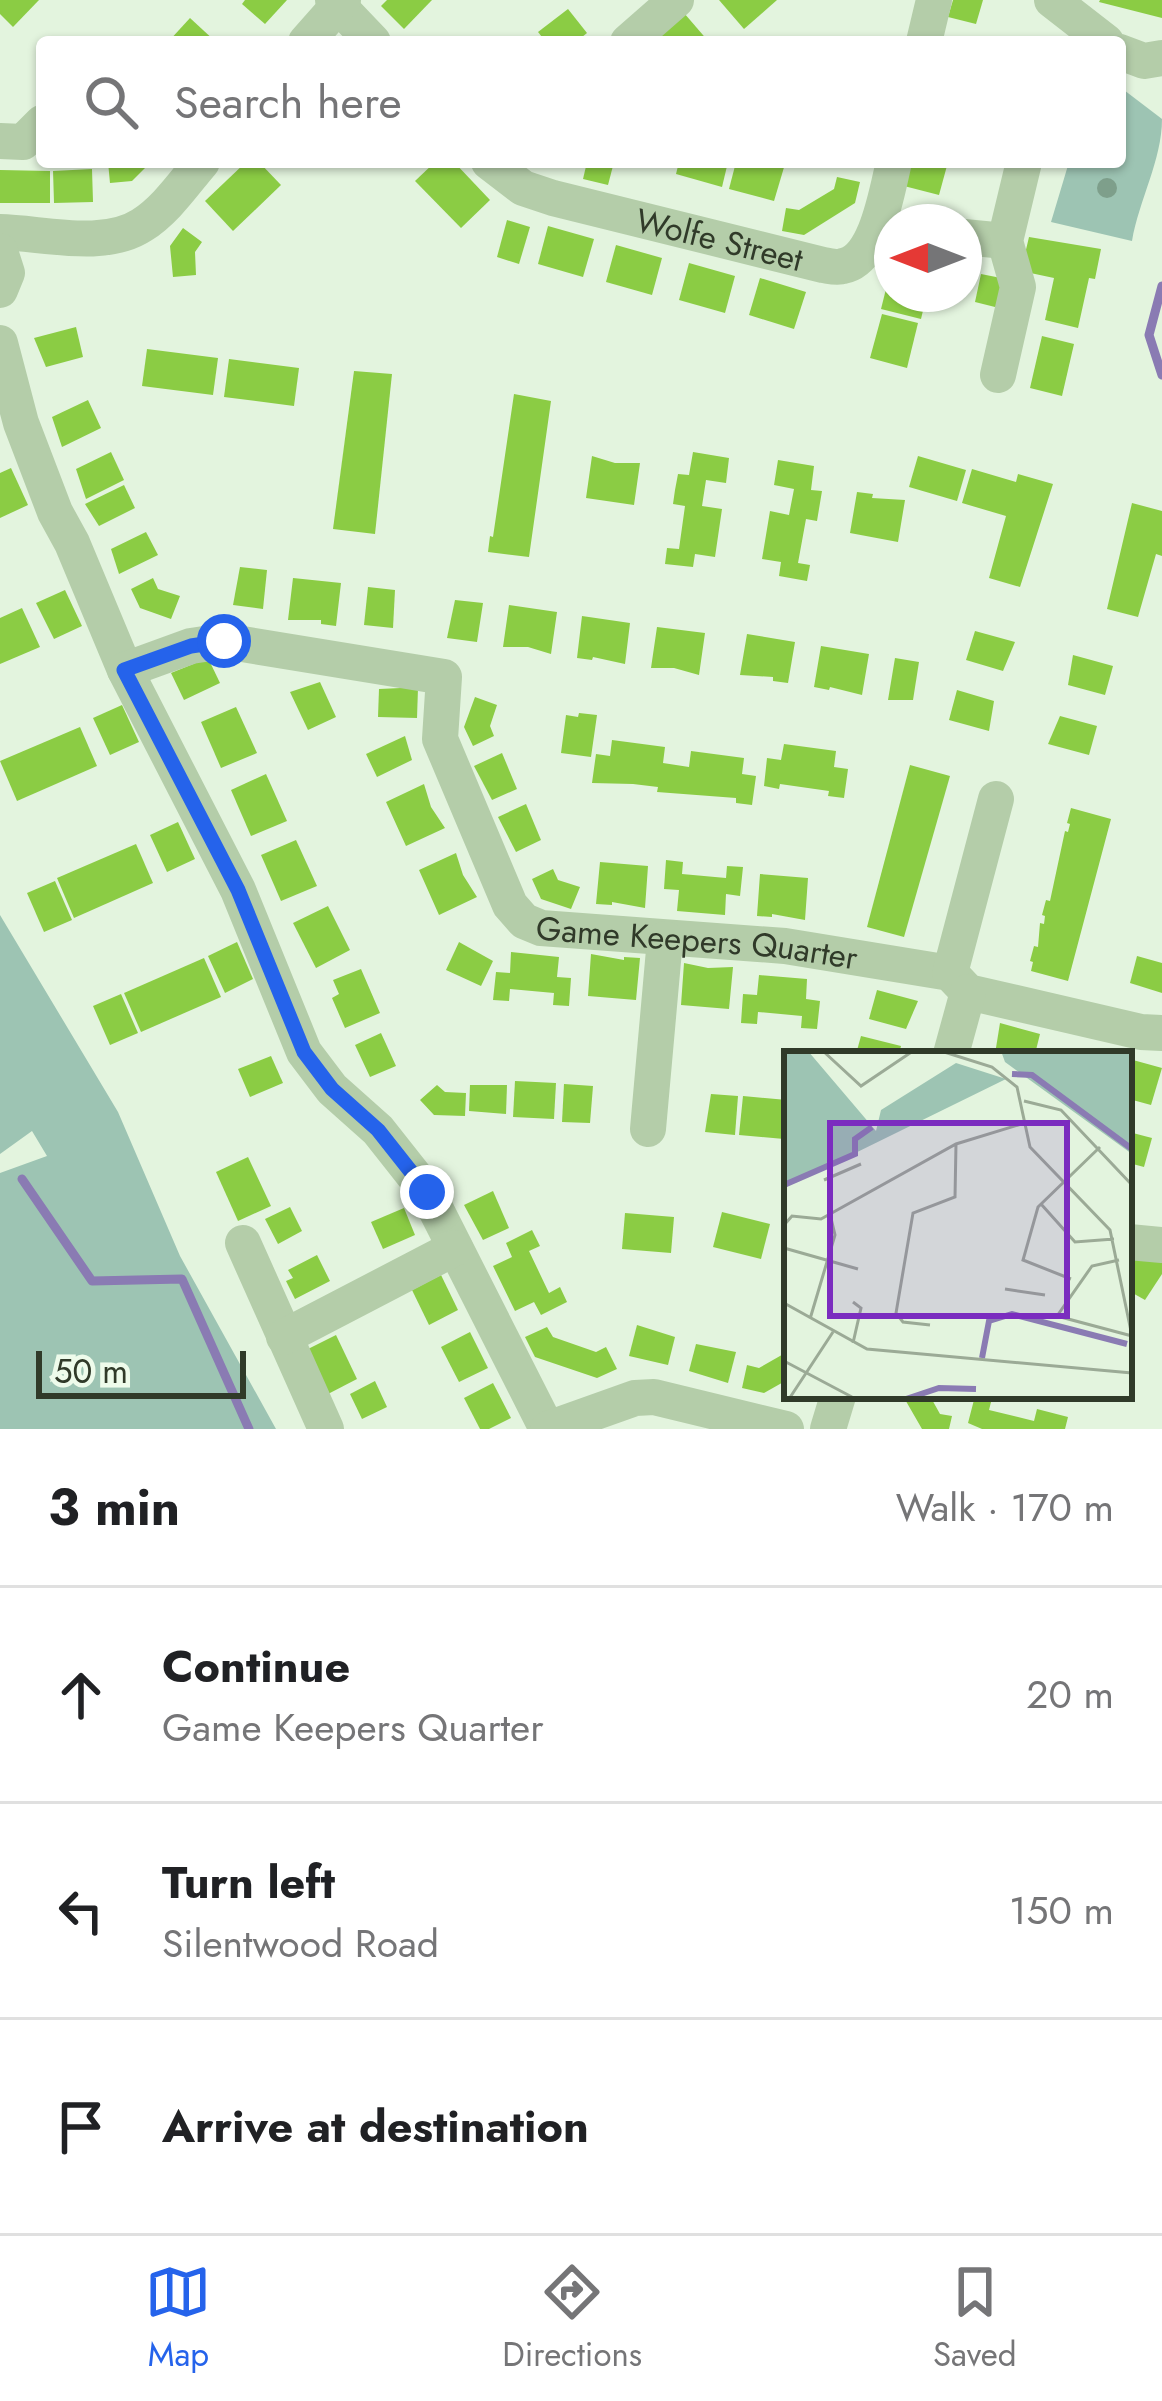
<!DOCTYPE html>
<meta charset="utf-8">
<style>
body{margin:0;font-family:Jost,sans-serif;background:#f2f2f2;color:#202124}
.compass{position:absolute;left:874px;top:204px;width:108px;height:108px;border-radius:50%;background:#fff;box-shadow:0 3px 9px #0004;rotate:270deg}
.scale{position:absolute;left:36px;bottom:30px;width:210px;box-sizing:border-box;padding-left:12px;border:6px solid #303a29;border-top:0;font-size:33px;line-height:42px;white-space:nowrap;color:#303a29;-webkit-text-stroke:9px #eefbeb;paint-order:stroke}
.stop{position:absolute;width:36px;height:36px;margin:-27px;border:9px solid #2563eb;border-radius:50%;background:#fff}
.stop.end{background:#2563eb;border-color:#fff;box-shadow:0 3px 12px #0008}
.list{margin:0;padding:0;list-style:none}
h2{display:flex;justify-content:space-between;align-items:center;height:156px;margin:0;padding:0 48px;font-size:51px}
h2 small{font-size:39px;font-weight:400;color:#757577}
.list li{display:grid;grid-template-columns:78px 1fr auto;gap:36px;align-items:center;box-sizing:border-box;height:216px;padding:0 48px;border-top:3px solid #e0e0e0}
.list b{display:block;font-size:45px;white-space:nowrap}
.list p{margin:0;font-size:39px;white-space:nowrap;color:#757577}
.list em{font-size:39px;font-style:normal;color:#757577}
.icon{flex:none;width:66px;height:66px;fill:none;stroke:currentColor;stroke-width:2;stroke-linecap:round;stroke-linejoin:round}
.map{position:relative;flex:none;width:1162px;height:1429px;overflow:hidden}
.search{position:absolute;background:#fff;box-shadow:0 3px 9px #0004;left:36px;right:36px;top:36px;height:132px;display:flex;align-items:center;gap:30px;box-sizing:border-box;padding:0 42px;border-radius:12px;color:#757577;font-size:45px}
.sheet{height:804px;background:#fff}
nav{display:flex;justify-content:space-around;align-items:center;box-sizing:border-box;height:168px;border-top:3px solid #e0e0e0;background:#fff;font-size:33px;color:#757577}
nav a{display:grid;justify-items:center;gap:6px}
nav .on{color:#2563eb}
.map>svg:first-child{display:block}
.green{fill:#9dc4b3}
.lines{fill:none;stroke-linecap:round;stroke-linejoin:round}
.stream{stroke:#8a7bb3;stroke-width:9}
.building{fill:#8bcc44}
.minor{stroke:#b4cda9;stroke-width:36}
.tree{fill:#7e9f8b}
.route{stroke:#2563eb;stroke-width:15}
.labels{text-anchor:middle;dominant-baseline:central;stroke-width:9;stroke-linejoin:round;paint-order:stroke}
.street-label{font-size:33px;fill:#303a29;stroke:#eefbeb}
.inset-river{fill:none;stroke:#8a7bb3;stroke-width:6}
.inset-road{fill:none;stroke:#9baa96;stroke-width:3}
.view{fill:#7b2cbf;fill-opacity:0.15;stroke:#7b2cbf;stroke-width:6}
.inset-edge{fill:none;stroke:#303a29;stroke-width:6}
</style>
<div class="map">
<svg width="1162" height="1429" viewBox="0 0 1162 1429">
<rect width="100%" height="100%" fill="#e3f4de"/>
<!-- green -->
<g class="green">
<path d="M 1120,87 L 1162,119 C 1162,160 1139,200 1132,241 L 1051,222 L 1069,162 L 1120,162 Z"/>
<path d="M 0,915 L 118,1112 L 180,1256 L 276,1429 L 0,1429 L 0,1173 L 47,1156 L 32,1131 L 0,1154 Z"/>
</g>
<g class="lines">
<!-- stream -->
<g class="stream">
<path d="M 1162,286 L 1149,335 L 1162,375"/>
<path d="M 22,1179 L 92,1281 L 182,1279 L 249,1429"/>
</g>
</g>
<!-- building -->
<g class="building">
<path d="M 0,0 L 39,0 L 13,27 L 0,14 Z"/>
<path d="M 245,0 L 287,0 L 265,24 L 242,4 Z"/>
<path d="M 387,0 L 432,0 L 404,29 L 381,6 Z"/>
<path d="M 719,0 L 777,0 L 744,29 Z"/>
<path d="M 953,0 L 983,0 L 976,24 L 948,17 Z"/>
<path d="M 1100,0 L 1162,0 L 1162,18 L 1099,2 Z"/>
<path d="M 568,9 L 587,33 L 576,42 L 546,42 L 538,32 Z"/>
<path d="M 684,13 L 709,42 L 651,42 Z"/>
<path d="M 190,18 L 216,42 L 168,42 Z"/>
<path d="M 108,162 L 151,162 L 132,181 L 110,183 Z"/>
<path d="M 246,162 L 259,162 L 281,185 L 233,231 L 205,201 Z"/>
<path d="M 435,162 L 454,162 L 490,200 L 461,228 L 415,181 Z"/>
<path d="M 587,162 L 614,162 L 608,185 L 583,179 Z"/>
<path d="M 679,162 L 728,162 L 722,187 L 676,174 Z"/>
<path d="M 736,162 L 785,164 L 774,201 L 729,189 Z"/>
<path d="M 910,162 L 948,162 L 939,195 L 904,186 Z"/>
<path d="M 92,169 L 93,202 L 54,203 L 53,171 Z"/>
<path d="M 0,170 L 50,171 L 50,203 L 0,203 Z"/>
<path d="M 837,177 L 860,182 L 855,203 L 804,235 L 782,231 L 786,208 L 799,210 L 834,189 Z"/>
<path d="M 507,220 L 530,227 L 519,264 L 497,257 Z"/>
<path d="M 548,226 L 594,239 L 583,277 L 538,264 Z"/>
<path d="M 183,228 L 202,242 L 195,252 L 196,275 L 173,277 L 170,246 Z"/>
<path d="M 1029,237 L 1101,249 L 1095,279 L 1089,278 L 1078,328 L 1045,320 L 1054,278 L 1021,271 Z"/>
<path d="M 616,245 L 662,258 L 652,295 L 606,282 Z"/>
<path d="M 689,263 L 735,276 L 725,313 L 679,300 Z"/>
<path d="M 890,273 L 892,294 L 927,294 L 921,319 L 881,309 Z"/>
<path d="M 981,274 L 1006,279 L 999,308 L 975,302 Z"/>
<path d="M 760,278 L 806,292 L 794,329 L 749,315 Z"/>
<path d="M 882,314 L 918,323 L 907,368 L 870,358 Z"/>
<path d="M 76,327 L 83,357 L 46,367 L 34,338 Z"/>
<path d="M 1042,336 L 1074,344 L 1062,396 L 1030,388 Z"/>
<path d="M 147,349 L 218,358 L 213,395 L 142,386 Z"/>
<path d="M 229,359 L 299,368 L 294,406 L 224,397 Z"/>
<path d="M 354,371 L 392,374 L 375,534 L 333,529 Z"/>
<path d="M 514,394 L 551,401 L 529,557 L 488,552 L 490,536 L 493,537 Z"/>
<path d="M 88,400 L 101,428 L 62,447 L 52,417 Z"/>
<path d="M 111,452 L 124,480 L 86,499 L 76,469 Z"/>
<path d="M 693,452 L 729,458 L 726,483 L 706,480 L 702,506 L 722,509 L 715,557 L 695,554 L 693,567 L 665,564 L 667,548 L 679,549 L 685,506 L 673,504 L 675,490 L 678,474 L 689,475 Z"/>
<path d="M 592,456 L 615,463 L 640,463 L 634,505 L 586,498 Z"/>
<path d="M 918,456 L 966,470 L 957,501 L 909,487 Z"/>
<path d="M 778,460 L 814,466 L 811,490 L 822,491 L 817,521 L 806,519 L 798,563 L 810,565 L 807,581 L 779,576 L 781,562 L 762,559 L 770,511 L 789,515 L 794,489 L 774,485 Z"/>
<path d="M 11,468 L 28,505 L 0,518 L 0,473 Z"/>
<path d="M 972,469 L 1016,482 L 1018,474 L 1053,484 L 1020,587 L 989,578 L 1006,516 L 962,503 Z"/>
<path d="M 124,485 L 135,508 L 99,526 L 85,504 Z"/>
<path d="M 857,492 L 873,494 L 872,498 L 905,500 L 898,542 L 850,533 Z"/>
<path d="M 1132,503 L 1162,511 L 1162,556 L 1156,554 L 1138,617 L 1107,609 Z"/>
<path d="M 146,532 L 158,555 L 119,574 L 111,549 Z"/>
<path d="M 240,567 L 267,570 L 263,609 L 233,605 Z"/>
<path d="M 153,578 L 158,589 L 180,596 L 171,619 L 140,608 L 131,589 Z"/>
<path d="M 293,578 L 341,583 L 336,626 L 321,624 L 321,620 L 288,620 Z"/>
<path d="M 368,587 L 395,590 L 393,628 L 364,625 Z"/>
<path d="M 65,590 L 82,626 L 54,639 L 36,603 Z"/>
<path d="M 455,600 L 483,603 L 477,642 L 447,638 Z"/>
<path d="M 509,605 L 557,612 L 551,654 L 528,647 L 503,647 Z"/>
<path d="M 22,608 L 40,647 L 0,664 L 0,618 Z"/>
<path d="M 582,616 L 630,623 L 625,664 L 593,657 L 592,660 L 577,658 Z"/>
<path d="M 657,627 L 705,633 L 699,675 L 674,668 L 651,668 Z"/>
<path d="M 975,631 L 1015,642 L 1003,671 L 966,660 Z"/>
<path d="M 747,634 L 795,642 L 788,683 L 773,681 L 773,677 L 740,675 Z"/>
<path d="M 821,646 L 869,654 L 862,695 L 830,687 L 829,690 L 814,687 Z"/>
<path d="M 1073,655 L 1113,666 L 1105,695 L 1068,685 Z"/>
<path d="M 208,658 L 220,683 L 184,700 L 171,673 Z"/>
<path d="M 895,658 L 919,662 L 913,700 L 888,700 Z"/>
<path d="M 320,682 L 336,717 L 308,730 L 290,692 Z"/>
<path d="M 401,688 L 418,688 L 417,718 L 378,717 L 379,689 Z"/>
<path d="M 957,690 L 994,701 L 989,731 L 949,720 Z"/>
<path d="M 475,697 L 497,705 L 490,726 L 494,736 L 473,746 L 464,727 Z"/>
<path d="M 122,705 L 139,742 L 110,755 L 93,718 Z"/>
<path d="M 236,707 L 257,753 L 221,768 L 201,722 Z"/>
<path d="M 579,713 L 597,715 L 591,757 L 561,753 L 566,715 L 578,717 Z"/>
<path d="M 1060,716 L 1097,726 L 1089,755 L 1048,744 Z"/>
<path d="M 80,727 L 97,766 L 17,801 L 0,761 Z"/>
<path d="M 405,736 L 412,760 L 377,777 L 366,754 Z"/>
<path d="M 612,740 L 665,747 L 663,763 L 689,767 L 691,751 L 744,758 L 742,774 L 756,776 L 752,805 L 736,803 L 736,798 L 657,792 L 658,787 L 633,784 L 592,783 L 596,754 L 610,756 Z"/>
<path d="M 784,744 L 836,751 L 834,767 L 848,769 L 844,798 L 828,796 L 829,791 L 780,784 L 779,789 L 764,786 L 767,758 L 781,760 Z"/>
<path d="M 502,753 L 517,789 L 492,800 L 474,766 Z"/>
<path d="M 910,765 L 950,776 L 904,937 L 867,927 Z"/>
<path d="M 266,774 L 287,821 L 251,836 L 231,790 Z"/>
<path d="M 424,784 L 431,807 L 445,828 L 406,846 L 386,802 Z"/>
<path d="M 526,804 L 541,840 L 516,852 L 498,817 Z"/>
<path d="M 1071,808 L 1111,819 L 1068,981 L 1031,971 L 1033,962 L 1030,961 L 1034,946 L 1038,947 L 1040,923 L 1044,924 L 1045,916 L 1042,915 L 1046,900 L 1050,901 L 1065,831 L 1068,832 L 1070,824 L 1067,823 Z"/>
<path d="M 178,822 L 195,859 L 167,872 L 150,835 Z"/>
<path d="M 296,840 L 317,886 L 281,901 L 261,855 Z"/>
<path d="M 136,844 L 153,883 L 74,918 L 57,878 Z"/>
<path d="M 456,853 L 463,875 L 477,897 L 439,915 L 419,870 Z"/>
<path d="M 666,860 L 683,862 L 682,874 L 726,878 L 727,866 L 743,867 L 740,896 L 726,894 L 725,915 L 677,911 L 679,890 L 664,889 Z"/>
<path d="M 600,862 L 648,866 L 645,908 L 612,902 L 612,905 L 596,904 Z"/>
<path d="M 553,869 L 558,880 L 580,887 L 571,909 L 541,899 L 532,879 Z"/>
<path d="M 760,874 L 808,878 L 805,920 L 772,914 L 772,917 L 757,916 Z"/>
<path d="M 55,881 L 72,920 L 44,932 L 27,893 Z"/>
<path d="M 328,906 L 350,950 L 316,968 L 293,923 Z"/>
<path d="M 237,942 L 253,979 L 225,993 L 208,956 Z"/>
<path d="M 459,942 L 493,961 L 481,986 L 446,970 Z"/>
<path d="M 511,952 L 559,957 L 557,977 L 571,978 L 569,1006 L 553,1005 L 554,993 L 510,989 L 509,1001 L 493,1000 L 496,972 L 510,973 Z"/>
<path d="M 591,954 L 624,960 L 624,957 L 640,958 L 636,1000 L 588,996 Z"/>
<path d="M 1137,956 L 1162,963 L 1162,993 L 1130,983 Z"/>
<path d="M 204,958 L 221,997 L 141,1032 L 124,993 Z"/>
<path d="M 684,963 L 708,968 L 733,967 L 729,1009 L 681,1005 Z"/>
<path d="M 361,969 L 380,1013 L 345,1028 L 332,998 L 339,994 L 333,980 Z"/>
<path d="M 759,975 L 807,979 L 806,999 L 820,1001 L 817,1029 L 801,1028 L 802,1016 L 758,1012 L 757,1024 L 741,1023 L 743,994 L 757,995 Z"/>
<path d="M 877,990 L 918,1001 L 906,1029 L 869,1019 Z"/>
<path d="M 121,994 L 138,1033 L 110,1045 L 93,1006 Z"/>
<path d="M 1000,1023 L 1040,1034 L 1035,1054 L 995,1054 Z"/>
<path d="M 381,1033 L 396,1066 L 370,1077 L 355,1045 Z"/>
<path d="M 861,1036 L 901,1046 L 899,1054 L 856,1054 Z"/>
<path d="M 271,1056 L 283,1083 L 250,1097 L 238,1069 Z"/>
<path d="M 1133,1060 L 1162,1068 L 1151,1105 L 1129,1099 Z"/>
<path d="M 515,1081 L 556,1083 L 554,1119 L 513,1117 Z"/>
<path d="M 564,1084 L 593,1086 L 590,1123 L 562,1122 Z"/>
<path d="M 437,1085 L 445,1092 L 466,1093 L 465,1116 L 434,1115 L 420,1100 Z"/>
<path d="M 470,1085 L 507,1085 L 506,1114 L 469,1111 Z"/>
<path d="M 711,1094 L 738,1096 L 735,1135 L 705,1132 Z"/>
<path d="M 743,1096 L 787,1100 L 784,1139 L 739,1135 Z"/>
<path d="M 1129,1132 L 1152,1138 L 1144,1167 L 1129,1163 Z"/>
<path d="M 248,1157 L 271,1206 L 238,1221 L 216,1172 Z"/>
<path d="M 493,1191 L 509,1228 L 483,1240 L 464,1205 Z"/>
<path d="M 290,1207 L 302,1231 L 278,1244 L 265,1219 Z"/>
<path d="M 404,1208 L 415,1235 L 383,1249 L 371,1222 Z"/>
<path d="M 722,1212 L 770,1224 L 761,1259 L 713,1247 Z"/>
<path d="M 625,1213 L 674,1217 L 671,1253 L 622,1249 Z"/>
<path d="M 532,1230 L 540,1246 L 529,1251 L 549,1293 L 560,1287 L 567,1302 L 541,1315 L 534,1302 L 515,1311 L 493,1266 L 512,1257 L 506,1243 Z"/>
<path d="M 1139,1250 L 1162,1263 L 1162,1274 L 1145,1300 L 1129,1291 L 1130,1265 Z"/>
<path d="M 317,1255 L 330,1281 L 295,1299 L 286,1281 L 293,1278 L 288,1270 Z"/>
<path d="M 441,1275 L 458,1310 L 429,1325 L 412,1290 Z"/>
<path d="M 637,1325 L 675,1337 L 668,1365 L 629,1356 Z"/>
<path d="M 547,1327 L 553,1337 L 596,1352 L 606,1347 L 617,1369 L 597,1378 L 535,1357 L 525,1337 Z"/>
<path d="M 470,1332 L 488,1368 L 459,1382 L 441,1347 Z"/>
<path d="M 336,1335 L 357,1379 L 328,1394 L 306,1350 Z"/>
<path d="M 696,1344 L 736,1352 L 728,1383 L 689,1371 Z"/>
<path d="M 787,1352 L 787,1380 L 764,1393 L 742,1388 L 747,1365 L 759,1368 Z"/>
<path d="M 375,1381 L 387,1407 L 362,1419 L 350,1394 Z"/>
<path d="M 493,1383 L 511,1418 L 489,1429 L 480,1429 L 464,1398 Z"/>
<path d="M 903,1396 L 930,1396 L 940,1414 L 952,1416 L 949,1429 L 922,1429 Z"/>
<path d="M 975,1396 L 992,1398 L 989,1410 L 1034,1421 L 1037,1409 L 1068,1417 L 1065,1429 L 982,1429 L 968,1423 Z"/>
</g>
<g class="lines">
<!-- minor -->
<g class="minor">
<path d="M 333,0 L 373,42"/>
<path d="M 1052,0 L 1106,42"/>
<path d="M 306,42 L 343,0"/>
<path d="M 628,42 L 676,0"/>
<path d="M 924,42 L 934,0"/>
<path d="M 1120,52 L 1144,61 L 1162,58"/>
<path d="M 0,141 L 23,142 L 42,123"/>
<path id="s1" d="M 489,162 L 523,188 L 553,198 L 823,265 C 830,266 837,268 843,266 C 877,260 887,190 894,162"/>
<path d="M 0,232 C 43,233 104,250 142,225 C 166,210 184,183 202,162"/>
<path d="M 964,237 L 1005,241"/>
<path d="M 0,251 L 7,273 L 0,290"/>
<path d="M 0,343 L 21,423 L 55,512 L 72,543 L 125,670 L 238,890 L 304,1052 L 332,1089 L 378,1130 L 427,1192 L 547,1429"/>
<path d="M 998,375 L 1018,287 L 1005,241 L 1024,162"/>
<path id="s2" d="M 125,670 L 191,646 L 224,641 L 444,677 L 440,739 L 510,905 L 524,921 L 541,928 L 785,946 L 950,973 L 968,992 L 1141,1032 L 1162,1033"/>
<path d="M 950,973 L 996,799"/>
<path d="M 951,1054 L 968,992"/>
<path d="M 648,1129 L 665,939"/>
<path d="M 1129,1242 L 1162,1245"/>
<path d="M 243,1243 L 326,1429"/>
<path d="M 284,1337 L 455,1248"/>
<path d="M 548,1429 L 635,1398 L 654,1397 L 786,1429"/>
<path d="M 828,1429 L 838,1396"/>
</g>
</g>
<!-- trees -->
<circle class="tree" cx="1107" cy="188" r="10"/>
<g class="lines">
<!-- route -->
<path class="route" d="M 224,641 L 191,646 L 124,670 L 238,890 L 304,1052 L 332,1089 L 378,1130 L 427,1192"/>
</g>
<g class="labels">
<!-- street labels -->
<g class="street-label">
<text stroke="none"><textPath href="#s1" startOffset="246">Wolfe Street</textPath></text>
<text stroke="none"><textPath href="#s2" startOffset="765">Game Keepers Quarter</textPath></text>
</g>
</g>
<!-- overview -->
<g transform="translate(784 1051)">
<rect width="348" height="348" fill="#e3f4de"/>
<path d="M 0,0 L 24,0 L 92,80 L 97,59 L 172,12 L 222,28 L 0,137 ZM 217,0 L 348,0 L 348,103 L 221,11 Z" fill="#9dc4b3"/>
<path class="inset-river" d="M 228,23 L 248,24 L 348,98M 0,134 L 71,103 L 71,88 L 88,76M 198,307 L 205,270 L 228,263 L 343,293M 122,348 L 155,337 L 192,338"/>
<path class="inset-road" d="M 39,0 L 77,35 L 129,0M 157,0 L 208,16 L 233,36 L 246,96 L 326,179 L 348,285M 240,50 L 277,59 L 348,134M 40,129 L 77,113M 257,153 L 291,191 L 330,188M 0,174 L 8,165 L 37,168 L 172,93 L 244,71M 0,197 L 74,218M 335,209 L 308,215 L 273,265 L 348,285M 287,228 L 239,209 L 254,156 L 316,96M 221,238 L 261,244M 0,252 L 83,298 L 348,322M 26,268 L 51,184 L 46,163M 146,274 L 119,271 L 112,262 L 129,162 L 171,146 L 172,93M 69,292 L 77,257 L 69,251M 0,310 L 68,346M 5,348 L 49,281"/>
<path class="view" d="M 46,72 L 283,72 L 283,265 L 46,265 Z"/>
<rect width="348" height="348" class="inset-edge"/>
</g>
</svg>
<svg class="compass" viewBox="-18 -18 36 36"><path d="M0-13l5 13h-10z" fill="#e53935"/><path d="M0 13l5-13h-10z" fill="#757577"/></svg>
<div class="scale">50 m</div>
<div class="stop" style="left:224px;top:641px"></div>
<div class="stop end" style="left:427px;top:1192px"></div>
<div class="search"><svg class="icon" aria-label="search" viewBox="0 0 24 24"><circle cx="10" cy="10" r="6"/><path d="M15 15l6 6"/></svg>Search here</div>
</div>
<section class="sheet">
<h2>3 min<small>Walk · 170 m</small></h2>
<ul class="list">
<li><svg class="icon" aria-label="ahead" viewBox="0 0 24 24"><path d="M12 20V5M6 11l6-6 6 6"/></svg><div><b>Continue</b><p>Game Keepers Quarter</p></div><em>20 m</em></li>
<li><svg class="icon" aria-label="left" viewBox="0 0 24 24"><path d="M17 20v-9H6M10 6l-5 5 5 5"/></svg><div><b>Turn left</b><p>Silentwood Road</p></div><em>150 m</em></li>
<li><svg class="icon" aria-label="arrive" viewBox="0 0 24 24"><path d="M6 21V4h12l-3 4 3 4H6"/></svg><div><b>Arrive at destination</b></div></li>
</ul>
</section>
<nav>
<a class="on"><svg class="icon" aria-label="map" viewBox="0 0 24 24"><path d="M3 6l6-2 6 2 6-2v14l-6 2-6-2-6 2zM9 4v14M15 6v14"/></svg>Map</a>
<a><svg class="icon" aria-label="directions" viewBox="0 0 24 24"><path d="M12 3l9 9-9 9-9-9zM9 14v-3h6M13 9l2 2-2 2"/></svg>Directions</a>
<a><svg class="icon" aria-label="saved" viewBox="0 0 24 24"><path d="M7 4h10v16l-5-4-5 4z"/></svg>Saved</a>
</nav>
